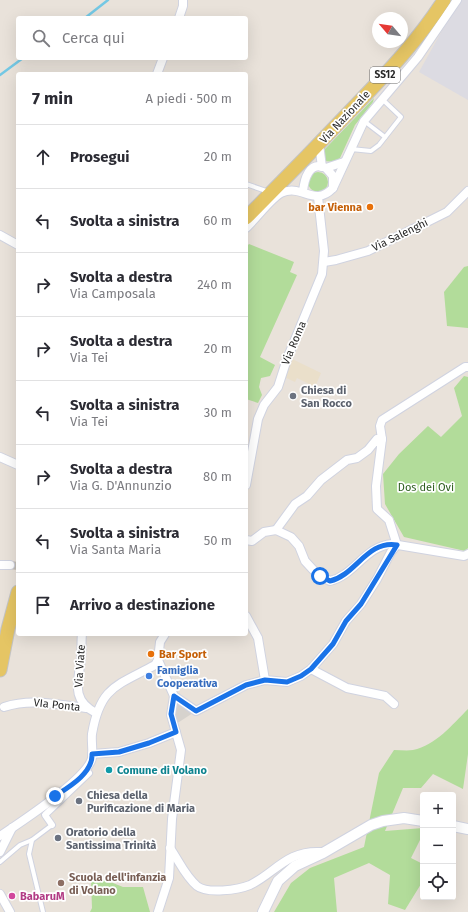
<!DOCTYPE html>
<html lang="it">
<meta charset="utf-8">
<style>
body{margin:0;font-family:"Fira Sans",sans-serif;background:#f7f7f7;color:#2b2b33}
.controls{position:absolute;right:12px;bottom:12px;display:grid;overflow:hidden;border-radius:4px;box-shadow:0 4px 16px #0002}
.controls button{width:36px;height:36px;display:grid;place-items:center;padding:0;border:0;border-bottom:1px solid #e1e1e2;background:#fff;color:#2b2b33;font:20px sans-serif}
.compass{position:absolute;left:372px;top:12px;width:36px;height:36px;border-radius:50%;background:#fff;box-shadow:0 4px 16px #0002;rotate:299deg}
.stop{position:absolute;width:12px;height:12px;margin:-9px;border:3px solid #1a73e8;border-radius:50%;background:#fff}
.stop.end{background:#1a73e8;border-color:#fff;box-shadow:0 1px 4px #0008}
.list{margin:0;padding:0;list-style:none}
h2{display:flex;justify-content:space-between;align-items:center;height:52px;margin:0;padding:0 16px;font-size:17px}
h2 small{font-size:13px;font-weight:400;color:#7c7c81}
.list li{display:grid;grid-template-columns:26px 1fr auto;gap:12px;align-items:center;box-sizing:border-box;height:64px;padding:0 16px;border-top:1px solid #e1e1e2}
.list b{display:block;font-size:15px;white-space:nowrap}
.list p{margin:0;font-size:13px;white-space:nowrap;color:#7c7c81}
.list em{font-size:13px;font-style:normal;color:#7c7c81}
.icon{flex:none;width:22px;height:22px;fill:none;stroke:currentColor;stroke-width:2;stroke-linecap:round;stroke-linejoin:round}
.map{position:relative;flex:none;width:468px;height:912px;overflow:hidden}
.search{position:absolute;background:#fff;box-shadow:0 4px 16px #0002;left:16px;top:16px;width:232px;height:44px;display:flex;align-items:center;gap:10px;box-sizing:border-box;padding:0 14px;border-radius:4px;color:#7c7c81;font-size:15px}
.panel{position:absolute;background:#fff;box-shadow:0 4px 16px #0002;left:16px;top:72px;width:232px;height:564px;border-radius:4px}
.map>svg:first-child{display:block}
.industrial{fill:#dcdbe2}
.education{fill:#eadfca}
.green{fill:#b2dc9a}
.plaza{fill:#d6d2cd}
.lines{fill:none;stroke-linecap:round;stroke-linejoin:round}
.stream{stroke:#74c8e4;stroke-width:2.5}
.minor-tunnel{stroke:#c2bdb6;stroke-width:8;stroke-dasharray:8 4;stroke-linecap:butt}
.service-casing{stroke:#d0d3e0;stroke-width:6}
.pedestrian-casing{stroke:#d0d3e0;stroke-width:8}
.minor-casing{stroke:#d0d3e0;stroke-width:10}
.tertiary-casing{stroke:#d0d3e0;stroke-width:12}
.primary-casing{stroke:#c3c3c3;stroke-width:15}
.service{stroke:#fff;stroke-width:4}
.pedestrian{stroke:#fff;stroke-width:6}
.minor{stroke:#fff;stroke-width:8}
.tertiary{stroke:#fff;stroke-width:10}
.primary{stroke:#e5c564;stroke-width:13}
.route{stroke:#1a73e8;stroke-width:5}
.food-dot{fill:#e8710a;stroke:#fff;stroke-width:1.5}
.worship-dot{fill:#6b7280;stroke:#fff;stroke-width:1.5}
.shop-dot{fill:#3f7fe0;stroke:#fff;stroke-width:1.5}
.culture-dot{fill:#0f9aa8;stroke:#fff;stroke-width:1.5}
.education-dot{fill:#8d6e63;stroke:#fff;stroke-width:1.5}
.hotel-dot{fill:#d1479c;stroke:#fff;stroke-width:1.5}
.labels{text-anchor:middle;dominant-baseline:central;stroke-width:3.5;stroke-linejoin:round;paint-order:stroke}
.shield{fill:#fff;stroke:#686868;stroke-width:1}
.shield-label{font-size:10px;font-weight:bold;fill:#282828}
.street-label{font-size:11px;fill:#282828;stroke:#fff}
.food-label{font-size:11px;font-weight:bold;fill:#c56008;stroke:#fff;text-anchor:end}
.worship-label{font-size:11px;font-weight:bold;fill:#5b616d;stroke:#fff;text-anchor:start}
.park-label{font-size:11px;fill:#2d5e1f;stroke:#fff}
.shop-label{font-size:11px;font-weight:bold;fill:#366cbe;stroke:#fff;text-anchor:start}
.culture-label{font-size:11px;font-weight:bold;fill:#0d838f;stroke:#fff;text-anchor:start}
.education-label{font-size:11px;font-weight:bold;fill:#785e54;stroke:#fff;text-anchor:start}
.hotel-label{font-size:11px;font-weight:bold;fill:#b23c85;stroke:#fff;text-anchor:start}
</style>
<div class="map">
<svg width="468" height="912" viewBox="0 0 468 912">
<rect width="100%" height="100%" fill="#e9e2da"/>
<!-- industrial -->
<path class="industrial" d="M 459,0 L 468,0 L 468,100 L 419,72 Z"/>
<!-- education -->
<path class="education" d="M 288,357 L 321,373 L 315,387 L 297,378 L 295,382 L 280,375 Z"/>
<!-- green -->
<g class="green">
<path d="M 374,98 L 373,102 L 355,125 L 340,158 L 335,162 L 324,161 L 323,155 L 325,149 Z"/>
<circle cx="318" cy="182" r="10"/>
<path d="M 249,244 L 294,262 L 290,272 L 297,275 L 260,357 L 275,365 L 270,376 L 261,378 L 259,387 L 262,395 L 258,403 L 246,399 L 246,247 Z"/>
<path d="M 468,266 L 468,328 L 447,326 L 444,292 L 464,267 Z"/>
<path d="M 464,376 L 468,377 L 468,548 L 465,551 L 404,537 L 385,504 L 383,474 L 399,454 L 428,426 L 441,437 L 462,416 L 454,388 Z"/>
<path d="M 468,709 L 468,754 L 463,789 L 433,774 L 421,788 L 403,788 L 385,831 L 423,828 L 423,834 L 411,858 L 423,864 L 423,884 L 421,884 L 405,910 L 388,904 L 390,875 L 369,863 L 334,878 L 337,912 L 274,912 L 291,883 L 310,868 L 364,847 L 379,773 L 394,750 C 400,750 407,751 413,750 C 436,745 452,725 468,709 Z"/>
<path d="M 103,879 L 123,887 L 143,887 L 150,912 L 90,912 L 92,908 L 91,881 Z"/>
</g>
<!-- plaza -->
<path class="plaza" d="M 175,700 L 193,713 L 176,724 L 173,714 Z"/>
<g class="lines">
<!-- stream -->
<g class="stream">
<path d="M 85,18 L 108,0"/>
<path d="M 0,75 L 23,58"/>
</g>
<!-- minor-tunnel -->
<path class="minor-tunnel" d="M 10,565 L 18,566"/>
<!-- service casing -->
<g class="service-casing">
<g id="service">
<path d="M 364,121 L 385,137"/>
<path d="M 351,149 L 371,151 L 379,145 L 401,117 L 382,99"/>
<path d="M 246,184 L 269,192"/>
<path d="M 32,840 L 29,854 L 43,912"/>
<path d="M 0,862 L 20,845 L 32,840 L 52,825"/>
</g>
</g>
<!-- pedestrian casing -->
<g class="pedestrian-casing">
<path id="pedestrian" d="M 52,825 L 45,815 L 89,773"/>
</g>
<!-- minor casing -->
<g class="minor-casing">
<g id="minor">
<path d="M 179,18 L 183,6 L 183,0"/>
<path d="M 157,74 L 163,58"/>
<path d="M 319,144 L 322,167"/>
<path d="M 326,168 L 344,162"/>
<path d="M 333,188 L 364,121 L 418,57 L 457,0"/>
<path d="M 246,228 C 256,219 270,199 281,193 C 302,183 314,208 333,188 L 333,176 L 326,168 C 309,160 304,180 303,192"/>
<path d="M 0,235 L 18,245"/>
<path d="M 324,262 L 336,260 L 368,251 L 423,224 L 447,212 L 468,191"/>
<path d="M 382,439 L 380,426 L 382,420 L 465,367 L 468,367"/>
<path d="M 0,457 L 18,465"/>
<path d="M 246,485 L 258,419 L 264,405 L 278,387 L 287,359 L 322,274 L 324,251 L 318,197"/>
<path d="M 246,540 L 252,541 L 264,532 L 276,530 L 291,537 L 299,546 L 305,561 L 317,574 L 330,581 C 355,575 365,546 392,544 L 464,556 L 468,554"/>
<path d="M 0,565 L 10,565"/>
<path d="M 246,616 L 258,638 L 265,680"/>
<path d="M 82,634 C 81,642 82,651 81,659 C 78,683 71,700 96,713"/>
<path d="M 311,669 L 347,688 L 385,696 L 394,704"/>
<path d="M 174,696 L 196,711 L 246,685 L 265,680 L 287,682 L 301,676 L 311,669 L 333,644 L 346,621 L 361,604 L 377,579 L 391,552 L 397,545 L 389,520 L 377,509 L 376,486 L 382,439 L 377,439 L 368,450 L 357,458 L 347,460 L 321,480 L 307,496 L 295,504 L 276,530"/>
<path d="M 4,707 C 32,698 58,705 86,708"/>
<path d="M 92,754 L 119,752 L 149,743 L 176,732"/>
<path d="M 0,836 C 21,822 82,782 91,761 C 94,755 91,742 92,734 C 100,687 116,686 155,665 L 158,660"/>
<path d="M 170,848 C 179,861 185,876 197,886 C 207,894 238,890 250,885 C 275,873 287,850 321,852"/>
<path d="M 0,852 L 12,828"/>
<path d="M 0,894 L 10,912"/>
<path d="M 158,912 L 169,878 L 172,819 L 181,750 L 171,715 L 174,696 L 158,660 L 160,642 L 165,634"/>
</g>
</g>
<!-- tertiary casing -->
<g class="tertiary-casing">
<g id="tertiary">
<path d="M 453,826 L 468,829"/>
<path d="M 263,912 L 278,881 L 295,866 L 323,853 L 371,825 L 383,821 L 404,818 L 423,821"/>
</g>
</g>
<!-- primary casing -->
<g class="primary-casing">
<g id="primary">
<path d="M 246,218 C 283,181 320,143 356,105 C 388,72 419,39 444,0"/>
<path d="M 0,670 L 8,629 L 18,592"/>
</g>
</g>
<!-- service -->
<use href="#service" class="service"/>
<!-- pedestrian -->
<use href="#pedestrian" class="pedestrian"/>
<!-- minor -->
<use href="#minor" class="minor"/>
<!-- tertiary -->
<use href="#tertiary" class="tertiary"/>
<!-- primary -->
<use href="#primary" class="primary"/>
</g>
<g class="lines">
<!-- route -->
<path class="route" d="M 55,796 C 69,787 93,773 92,754 L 119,752 L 149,743 L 176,732 L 171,714 L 174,696 L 196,711 L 246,685 L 265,680 L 287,682 L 301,676 L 311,669 L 333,644 L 346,621 L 361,604 L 397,545 C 367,540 356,575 330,581 L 320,576"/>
</g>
<!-- markers -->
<g class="food-dot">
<circle cx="370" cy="207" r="4"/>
<circle cx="151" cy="654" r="4"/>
</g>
<g class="worship-dot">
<circle cx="293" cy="396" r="4"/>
<circle cx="79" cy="801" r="4"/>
<circle cx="58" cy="838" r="4"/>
</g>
<circle class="shop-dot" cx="149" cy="676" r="4"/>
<circle class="culture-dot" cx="109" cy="770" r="4"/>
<circle class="education-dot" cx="61" cy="883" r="4"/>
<circle class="hotel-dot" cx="12" cy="896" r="4"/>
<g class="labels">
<!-- shield labels -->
<rect class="shield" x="370" y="67" width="30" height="16" rx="3"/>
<g class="shield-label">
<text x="385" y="75">SS12</text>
</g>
<!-- street labels -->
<g class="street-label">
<text transform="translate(345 117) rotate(-47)">Via Nazionale</text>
<text transform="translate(400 235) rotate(-26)">Via Salenghi</text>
<text transform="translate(294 343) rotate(-67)">Via Roma</text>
<text transform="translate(80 666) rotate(-86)">Via Viate</text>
<text transform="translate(57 705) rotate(6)">VIa Ponta</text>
</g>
<!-- food labels -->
<g class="food-label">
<text x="362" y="207">bar Vienna</text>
<text x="159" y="654" text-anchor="start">Bar Sport</text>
</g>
<!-- worship labels -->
<g class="worship-label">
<text x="301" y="390">Chiesa di<tspan x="301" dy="13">San Rocco</tspan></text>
<text x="87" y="795">Chiesa della<tspan x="87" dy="13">Purificazione di Maria</tspan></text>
<text x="66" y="832">Oratorio della<tspan x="66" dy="13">Santissima Trinità</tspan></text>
</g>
<!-- park labels -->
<g class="park-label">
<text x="426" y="487">Dos dei Ovi</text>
</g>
<!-- shop labels -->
<g class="shop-label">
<text x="157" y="670">Famiglia<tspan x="157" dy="13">Cooperativa</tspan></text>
</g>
<!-- culture labels -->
<g class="culture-label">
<text x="117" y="770">Comune di Volano</text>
</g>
<!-- education labels -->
<g class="education-label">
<text x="69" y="877">Scuola dell'infanzia<tspan x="69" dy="13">di Volano</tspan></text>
</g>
<!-- hotel labels -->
<g class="hotel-label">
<text x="20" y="896">BabaruM</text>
</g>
</g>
</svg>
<div class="controls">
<button>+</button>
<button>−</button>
<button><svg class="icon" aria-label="locate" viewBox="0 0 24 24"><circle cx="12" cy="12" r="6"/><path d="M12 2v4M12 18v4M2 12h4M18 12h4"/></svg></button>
</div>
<svg class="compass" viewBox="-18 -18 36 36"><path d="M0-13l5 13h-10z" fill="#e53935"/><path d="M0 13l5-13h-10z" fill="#7c7c81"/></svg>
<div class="stop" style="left:320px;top:576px"></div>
<div class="stop end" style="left:55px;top:796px"></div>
<div class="search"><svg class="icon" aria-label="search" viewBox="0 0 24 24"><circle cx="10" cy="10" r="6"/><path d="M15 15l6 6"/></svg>Cerca qui</div>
<section class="panel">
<h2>7 min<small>A piedi · 500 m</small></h2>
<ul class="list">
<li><svg class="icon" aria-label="ahead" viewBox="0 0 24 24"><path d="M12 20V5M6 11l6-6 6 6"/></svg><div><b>Prosegui</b></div><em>20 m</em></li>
<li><svg class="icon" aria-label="left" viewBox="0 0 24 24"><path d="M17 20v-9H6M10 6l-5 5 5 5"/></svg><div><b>Svolta a sinistra</b></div><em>60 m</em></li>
<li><svg class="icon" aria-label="right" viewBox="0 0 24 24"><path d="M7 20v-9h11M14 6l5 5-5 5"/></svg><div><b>Svolta a destra</b><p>Via Camposala</p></div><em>240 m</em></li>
<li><svg class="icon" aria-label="right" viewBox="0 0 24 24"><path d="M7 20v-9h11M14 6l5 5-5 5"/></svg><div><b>Svolta a destra</b><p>Via Tei</p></div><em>20 m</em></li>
<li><svg class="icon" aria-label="left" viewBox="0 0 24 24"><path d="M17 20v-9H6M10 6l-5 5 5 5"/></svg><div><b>Svolta a sinistra</b><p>Via Tei</p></div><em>30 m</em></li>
<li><svg class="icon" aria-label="right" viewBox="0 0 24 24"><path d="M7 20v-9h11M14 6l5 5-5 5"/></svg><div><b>Svolta a destra</b><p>Via G. D'Annunzio</p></div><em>80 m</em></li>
<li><svg class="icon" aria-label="left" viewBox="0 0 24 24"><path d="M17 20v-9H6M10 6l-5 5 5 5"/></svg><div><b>Svolta a sinistra</b><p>Via Santa Maria</p></div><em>50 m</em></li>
<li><svg class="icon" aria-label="arrive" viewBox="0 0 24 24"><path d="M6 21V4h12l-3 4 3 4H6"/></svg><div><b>Arrivo a destinazione</b></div></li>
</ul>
</section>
</div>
